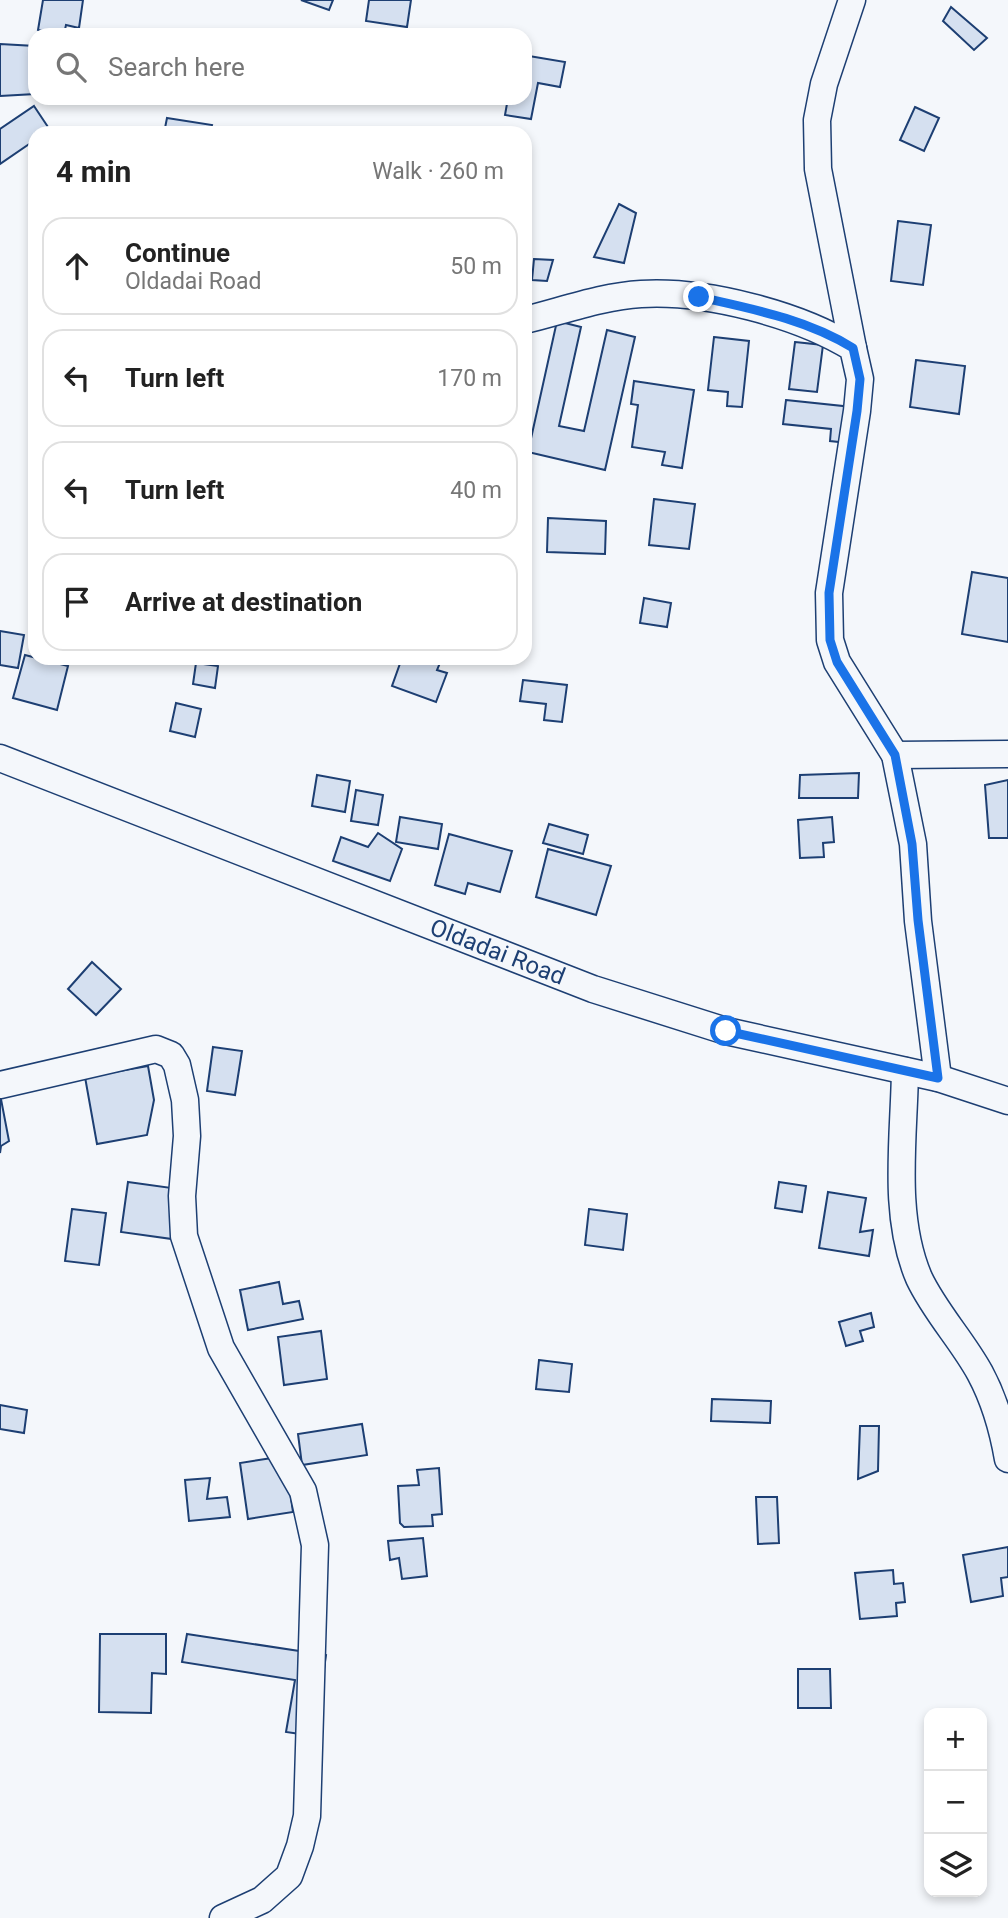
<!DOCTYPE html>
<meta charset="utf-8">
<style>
body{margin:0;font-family:Roboto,sans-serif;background:#f2f2f2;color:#222}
.controls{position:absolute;right:21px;bottom:21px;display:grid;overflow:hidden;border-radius:14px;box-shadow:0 4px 10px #0003}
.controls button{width:63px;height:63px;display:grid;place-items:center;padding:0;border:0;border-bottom:2px solid #e0e0e0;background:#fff;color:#222;font:35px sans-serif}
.stop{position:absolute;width:21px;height:21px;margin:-16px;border:5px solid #1a73e8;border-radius:50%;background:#fff}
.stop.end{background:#1a73e8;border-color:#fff;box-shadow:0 2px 7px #0008}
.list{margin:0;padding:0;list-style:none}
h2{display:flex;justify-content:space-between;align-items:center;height:91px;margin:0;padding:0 28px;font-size:30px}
h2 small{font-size:23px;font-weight:400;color:#767676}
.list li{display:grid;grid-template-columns:46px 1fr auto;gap:21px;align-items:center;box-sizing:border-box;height:98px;margin:0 14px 14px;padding:0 14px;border:2px solid #e0e0e0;border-radius:21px}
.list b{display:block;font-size:26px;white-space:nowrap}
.list p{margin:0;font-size:23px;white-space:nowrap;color:#767676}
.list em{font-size:23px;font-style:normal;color:#767676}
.icon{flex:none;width:38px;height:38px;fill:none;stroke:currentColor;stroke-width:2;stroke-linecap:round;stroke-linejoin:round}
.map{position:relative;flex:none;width:1008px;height:1918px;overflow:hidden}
.search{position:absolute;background:#fff;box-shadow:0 4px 10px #0003;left:28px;top:28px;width:504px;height:77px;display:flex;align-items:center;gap:18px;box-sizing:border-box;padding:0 24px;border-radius:21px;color:#767676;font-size:26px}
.panel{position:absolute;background:#fff;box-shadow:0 4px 10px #0003;left:28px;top:126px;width:504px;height:539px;border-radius:21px}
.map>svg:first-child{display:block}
.building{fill:#d5e0f0;stroke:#1d3f73;stroke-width:2}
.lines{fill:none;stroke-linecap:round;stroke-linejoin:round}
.minor-casing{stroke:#1d3f73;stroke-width:29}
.minor{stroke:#f4f7fb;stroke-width:26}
.route{stroke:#1a73e8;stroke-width:9}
.labels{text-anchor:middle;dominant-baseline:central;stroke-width:5;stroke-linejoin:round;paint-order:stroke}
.street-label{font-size:24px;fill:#1d3f73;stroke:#f4f7fb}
</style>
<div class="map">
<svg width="1008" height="1918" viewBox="0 0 1008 1918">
<rect width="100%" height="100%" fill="#f4f7fb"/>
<!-- building -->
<g class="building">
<path d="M 43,0 L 83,0 L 79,28 L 66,25 L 64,34 L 38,30 Z"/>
<path d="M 301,0 L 333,0 L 329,10 Z"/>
<path d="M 369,0 L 411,0 L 407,27 L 366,21 Z"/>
<path d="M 951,7 L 987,38 L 974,50 L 943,21 Z"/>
<path d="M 0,44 L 35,46 L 35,94 L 0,96 Z"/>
<path d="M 529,56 L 565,62 L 560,87 L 538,83 L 531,119 L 505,115 L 508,98 L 525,98 Z"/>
<path d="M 34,106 L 50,130 L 35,133 L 35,140 L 0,164 L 0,129 Z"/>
<path d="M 915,107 L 939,118 L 924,151 L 900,140 Z"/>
<path d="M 167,118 L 212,125 L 210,133 L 164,133 Z"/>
<path d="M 619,204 L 636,213 L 624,263 L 594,257 Z"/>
<path d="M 898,221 L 931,225 L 923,285 L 891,281 Z"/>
<path d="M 534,259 L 553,260 L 547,281 L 532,280 Z"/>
<path d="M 557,321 L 581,327 L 559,426 L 584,431 L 607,330 L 635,337 L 605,470 L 528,452 Z"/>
<path d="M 525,332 L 531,332 L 527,358 L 525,358 Z"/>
<path d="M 714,337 L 749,341 L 742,407 L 727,406 L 728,392 L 708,390 Z"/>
<path d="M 795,342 L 823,345 L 817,392 L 789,389 Z"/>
<path d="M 916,360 L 965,366 L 959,414 L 910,407 Z"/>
<path d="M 634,381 L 694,390 L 682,468 L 662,465 L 665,452 L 632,447 L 638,405 L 631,404 Z"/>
<path d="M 786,400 L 852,407 L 848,443 L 830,441 L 831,429 L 783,424 Z"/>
<path d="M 654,499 L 695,504 L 689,549 L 649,545 Z"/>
<path d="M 548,518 L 606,521 L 605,554 L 547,552 Z"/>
<path d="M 972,572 L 1008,578 L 1008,642 L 962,634 Z"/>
<path d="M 644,598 L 671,603 L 667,627 L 640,623 Z"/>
<path d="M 0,631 L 24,635 L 18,668 L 0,665 Z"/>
<path d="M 25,655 L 68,666 L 57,710 L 13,698 Z"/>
<path d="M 402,658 L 442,658 L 437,670 L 447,673 L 436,702 L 392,686 Z"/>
<path d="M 196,663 L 218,666 L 215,688 L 193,684 Z"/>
<path d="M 523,680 L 567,685 L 562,722 L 544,720 L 546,704 L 520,701 Z"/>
<path d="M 176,703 L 201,709 L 195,737 L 170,731 Z"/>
<path d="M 859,773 L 858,798 L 799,798 L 800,775 Z"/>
<path d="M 317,775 L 350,781 L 345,812 L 312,806 Z"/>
<path d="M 1008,780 L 1008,838 L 989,838 L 985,785 Z"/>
<path d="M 356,790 L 383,795 L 378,825 L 351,821 Z"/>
<path d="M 400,817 L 442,824 L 438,849 L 396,842 Z"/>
<path d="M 832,817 L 834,842 L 823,843 L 824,857 L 800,858 L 798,820 Z"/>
<path d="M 549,824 L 588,835 L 583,854 L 543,843 Z"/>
<path d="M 378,833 L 402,849 L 390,881 L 333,861 L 341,837 L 368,847 Z"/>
<path d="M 449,834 L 512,851 L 500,892 L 468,883 L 465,894 L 435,885 Z"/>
<path d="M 548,849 L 611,866 L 596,915 L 536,897 Z"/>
<path d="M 92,962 L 121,989 L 96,1015 L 68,989 Z"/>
<path d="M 213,1047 L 242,1051 L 235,1095 L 207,1091 Z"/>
<path d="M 148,1066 L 154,1100 L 147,1135 L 97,1144 L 85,1077 Z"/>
<path d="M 0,1094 L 9,1141 L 1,1146 L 0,1153 Z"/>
<path d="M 128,1182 L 179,1189 L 172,1239 L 121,1232 Z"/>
<path d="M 779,1182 L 806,1186 L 802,1212 L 775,1208 Z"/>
<path d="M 828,1192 L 866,1198 L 860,1232 L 873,1230 L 869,1256 L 819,1248 Z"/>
<path d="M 72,1209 L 106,1213 L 99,1265 L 65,1261 Z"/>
<path d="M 589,1209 L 627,1214 L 623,1250 L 585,1245 Z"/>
<path d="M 279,1282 L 283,1304 L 299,1301 L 303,1319 L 248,1330 L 240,1290 Z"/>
<path d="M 871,1313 L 874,1327 L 860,1331 L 863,1341 L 846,1346 L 839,1322 Z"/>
<path d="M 321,1331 L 327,1379 L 284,1385 L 278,1337 Z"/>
<path d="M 539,1360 L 572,1364 L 569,1392 L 536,1389 Z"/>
<path d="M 712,1399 L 771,1401 L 770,1423 L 711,1421 Z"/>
<path d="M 0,1405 L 27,1410 L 24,1433 L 0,1429 Z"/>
<path d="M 362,1424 L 367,1455 L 302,1465 L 298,1434 Z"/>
<path d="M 860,1426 L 879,1426 L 878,1471 L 858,1479 Z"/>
<path d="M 285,1456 L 293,1512 L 248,1519 L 240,1463 Z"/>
<path d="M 439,1468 L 442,1514 L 432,1515 L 433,1526 L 404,1527 L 400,1523 L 398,1486 L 419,1485 L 417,1470 Z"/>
<path d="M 210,1478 L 207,1499 L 227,1497 L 230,1517 L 189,1521 L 185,1480 Z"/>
<path d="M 756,1497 L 777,1497 L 779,1543 L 758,1544 Z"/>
<path d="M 423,1538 L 427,1576 L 402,1579 L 399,1558 L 390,1560 L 388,1541 Z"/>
<path d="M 1008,1547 L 1008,1577 L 1001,1578 L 1003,1596 L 971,1602 L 963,1555 Z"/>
<path d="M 893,1570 L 894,1584 L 903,1583 L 905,1602 L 896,1603 L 897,1616 L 860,1619 L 855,1573 Z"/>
<path d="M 100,1634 L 166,1634 L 166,1674 L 152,1673 L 151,1713 L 99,1712 Z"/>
<path d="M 187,1634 L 326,1655 L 314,1736 L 286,1732 L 295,1680 L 182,1662 Z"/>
<path d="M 798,1669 L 830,1669 L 831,1708 L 798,1708 Z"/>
</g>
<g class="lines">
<!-- minor casing -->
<g class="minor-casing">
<g id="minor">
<path d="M 852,0 L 824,84 L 817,120 L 818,169 L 853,348"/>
<path d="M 525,320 C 562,311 603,296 641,294 C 705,290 798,314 853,348 L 860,379 L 857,411 L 829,593 L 830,640 L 837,662 L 895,755 L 913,844 L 918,921 L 938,1078"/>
<path d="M 895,755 L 1008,754"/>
<path id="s1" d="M 0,758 L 593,989 L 726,1031 L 938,1078 L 1008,1101"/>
<path d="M 905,1071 C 904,1138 892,1215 919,1278 C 935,1312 962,1340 980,1373 C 994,1399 1003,1430 1008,1459"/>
<path d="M 0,1085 L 156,1049 L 171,1055 L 177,1065 L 185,1100 L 187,1136 L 182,1196 L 184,1236 L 221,1348 L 303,1491 L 315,1545 L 307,1816 L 300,1846 L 289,1876 L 262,1900 L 223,1918"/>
</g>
</g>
<!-- minor -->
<use href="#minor" class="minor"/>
</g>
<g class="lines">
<!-- route -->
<path class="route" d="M 699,297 C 752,309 806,319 853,348 L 860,379 L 857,411 L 829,593 L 830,640 L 837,662 L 895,755 L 912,844 L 918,920 L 938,1078 L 726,1031"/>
</g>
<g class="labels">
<!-- street labels -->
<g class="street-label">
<text stroke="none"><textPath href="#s1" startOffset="534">Oldadai Road</textPath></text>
</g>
</g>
</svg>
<div class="controls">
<button>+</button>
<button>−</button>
<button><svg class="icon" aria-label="layers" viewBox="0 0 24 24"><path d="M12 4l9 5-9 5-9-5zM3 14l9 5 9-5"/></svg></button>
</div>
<div class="stop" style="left:726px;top:1031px"></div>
<div class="stop end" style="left:699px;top:297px"></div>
<div class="search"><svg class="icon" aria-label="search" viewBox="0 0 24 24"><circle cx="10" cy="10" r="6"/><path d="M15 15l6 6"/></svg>Search here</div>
<section class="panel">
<h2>4 min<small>Walk · 260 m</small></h2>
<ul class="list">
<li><svg class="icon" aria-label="ahead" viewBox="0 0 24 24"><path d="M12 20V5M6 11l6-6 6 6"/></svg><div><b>Continue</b><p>Oldadai Road</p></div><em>50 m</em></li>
<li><svg class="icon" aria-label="left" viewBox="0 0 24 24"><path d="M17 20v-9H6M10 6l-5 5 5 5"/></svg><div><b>Turn left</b></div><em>170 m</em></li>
<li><svg class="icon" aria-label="left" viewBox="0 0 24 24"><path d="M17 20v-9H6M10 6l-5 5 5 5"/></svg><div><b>Turn left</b></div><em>40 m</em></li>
<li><svg class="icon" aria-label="arrive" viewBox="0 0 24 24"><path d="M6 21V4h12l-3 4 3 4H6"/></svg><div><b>Arrive at destination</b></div></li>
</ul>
</section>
</div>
